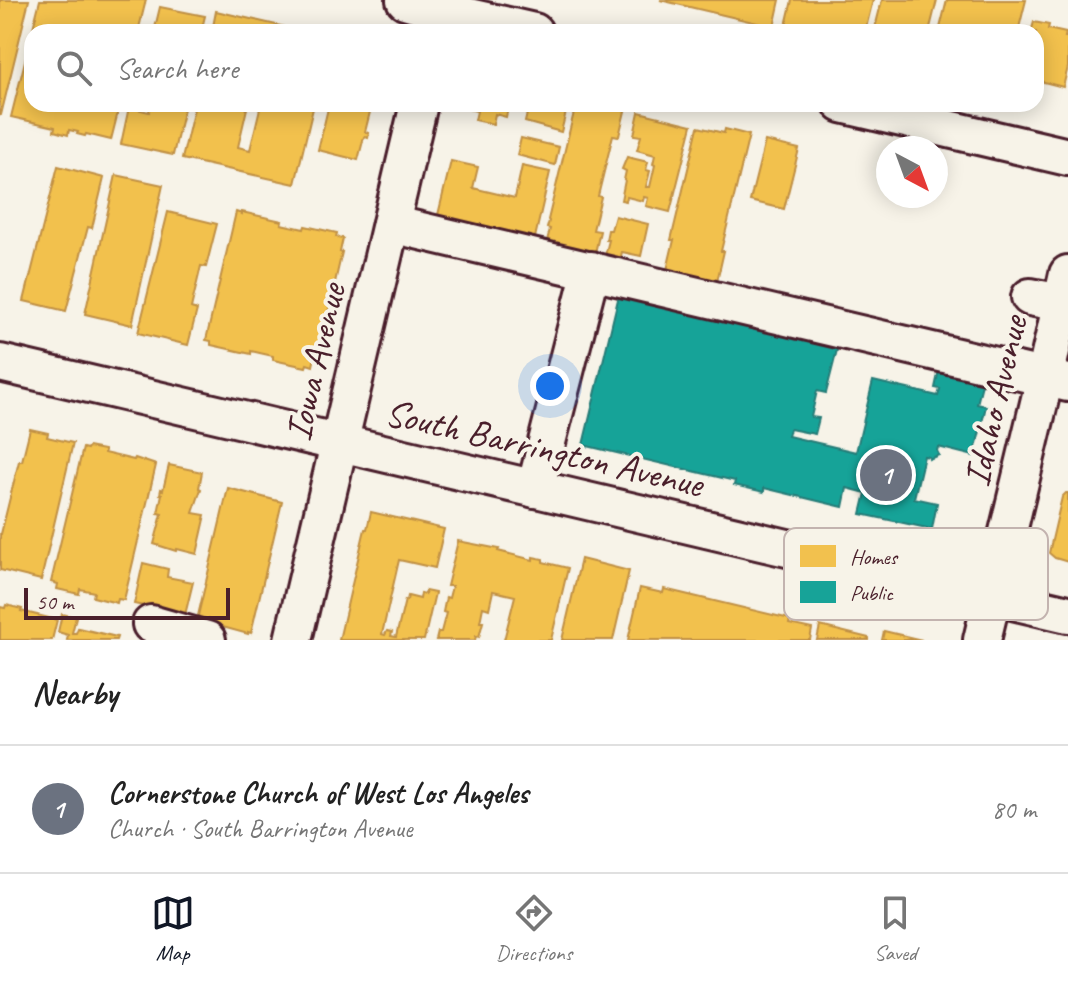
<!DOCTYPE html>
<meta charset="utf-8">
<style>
body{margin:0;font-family:Caveat,sans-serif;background:#f6f6f6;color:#222}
.compass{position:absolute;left:876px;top:136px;width:72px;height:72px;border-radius:50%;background:#fff;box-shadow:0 4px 20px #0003;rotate:139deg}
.scale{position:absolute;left:24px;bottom:20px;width:206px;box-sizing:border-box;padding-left:8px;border:4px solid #4a1f2b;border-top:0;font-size:22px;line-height:28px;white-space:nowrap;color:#4a1f2b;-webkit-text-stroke:6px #f7f3e8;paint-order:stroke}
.you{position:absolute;left:550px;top:386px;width:28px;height:28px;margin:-20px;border:6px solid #fff;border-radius:50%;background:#1a73e8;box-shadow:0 0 0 12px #1a73e833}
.badge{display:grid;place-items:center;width:52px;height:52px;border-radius:50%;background:#111827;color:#fff;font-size:26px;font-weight:700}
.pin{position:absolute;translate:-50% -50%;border:4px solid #fff;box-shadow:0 2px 8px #0006}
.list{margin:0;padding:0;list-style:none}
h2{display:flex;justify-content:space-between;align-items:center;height:104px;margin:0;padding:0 32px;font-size:34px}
h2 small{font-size:26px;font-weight:400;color:#767676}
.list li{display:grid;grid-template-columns:52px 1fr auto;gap:24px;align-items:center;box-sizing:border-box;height:128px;padding:0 32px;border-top:2px solid #e0e0e0}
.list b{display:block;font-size:30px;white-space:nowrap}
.list p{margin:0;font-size:26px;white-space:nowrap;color:#767676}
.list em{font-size:26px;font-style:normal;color:#767676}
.icon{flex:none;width:44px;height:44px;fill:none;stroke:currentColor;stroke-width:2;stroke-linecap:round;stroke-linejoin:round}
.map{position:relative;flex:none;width:1068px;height:640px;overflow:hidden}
.search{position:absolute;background:#fff;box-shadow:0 4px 20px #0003;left:24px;right:24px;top:24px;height:88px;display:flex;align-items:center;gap:20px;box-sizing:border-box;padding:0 28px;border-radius:24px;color:#767676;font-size:30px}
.sheet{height:232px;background:#fff}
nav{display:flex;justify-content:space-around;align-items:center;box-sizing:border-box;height:112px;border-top:2px solid #e0e0e0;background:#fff;font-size:22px;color:#767676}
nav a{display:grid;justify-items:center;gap:4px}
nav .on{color:#111827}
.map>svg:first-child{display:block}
.homes{fill:#f2c14e;stroke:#c09044;stroke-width:2}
.public{fill:#17a398;stroke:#267b77;stroke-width:2}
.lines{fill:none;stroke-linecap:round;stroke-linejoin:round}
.minor-casing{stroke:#4a1f2b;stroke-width:42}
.minor{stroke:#f7f3e8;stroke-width:36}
.labels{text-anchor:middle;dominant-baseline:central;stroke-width:8;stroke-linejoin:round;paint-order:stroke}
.street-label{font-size:38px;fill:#4a1f2b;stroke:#f7f3e8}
.key{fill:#f7f3e8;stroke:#c3b3af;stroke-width:2}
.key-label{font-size:22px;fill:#4a1f2b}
</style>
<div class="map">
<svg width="1068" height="640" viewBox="0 0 1068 640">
<rect width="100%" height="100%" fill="#f7f3e8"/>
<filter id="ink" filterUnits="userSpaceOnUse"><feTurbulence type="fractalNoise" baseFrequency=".0125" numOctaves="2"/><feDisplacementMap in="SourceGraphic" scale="16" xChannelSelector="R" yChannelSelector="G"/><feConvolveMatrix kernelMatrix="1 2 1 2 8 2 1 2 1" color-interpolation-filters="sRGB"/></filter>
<g filter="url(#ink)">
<!-- homes -->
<g class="homes">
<path d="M 0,0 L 29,0 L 1,115 L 0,115 Z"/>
<path d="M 40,0 L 146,0 L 138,32 L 94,32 L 77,27 L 76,32 L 32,32 Z"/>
<path d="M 660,0 L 780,0 L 774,27 Z"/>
<path d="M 792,0 L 873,0 L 865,32 L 792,32 L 785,30 Z"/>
<path d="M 882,0 L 937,0 L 929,32 L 874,32 Z"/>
<path d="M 947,0 L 1026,0 L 1018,32 L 939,32 Z"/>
<path d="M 160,7 L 205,16 L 201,32 L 154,32 Z"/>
<path d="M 216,11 L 307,32 L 212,32 Z"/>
<path d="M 1034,22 L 1049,25 L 1048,29 L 1066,33 L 1065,37 L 1068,37 L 1068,67 L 1063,87 L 1036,80 L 1036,32 L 1031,32 Z"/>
<path d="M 32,33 L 32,104 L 120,104 L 111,140 L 86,134 L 85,136 L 77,134 L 78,132 L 69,130 L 68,135 L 54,131 L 55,127 L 11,117 Z"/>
<path d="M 150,104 L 185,104 L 173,155 L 121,144 L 129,107 L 149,112 Z"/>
<path d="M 195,104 L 248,104 L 238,147 L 250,150 L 261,104 L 314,104 L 295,184 L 182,159 Z"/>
<path d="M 329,104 L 372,104 L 365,132 L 369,133 L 368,138 L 364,137 L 358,160 L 318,150 Z"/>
<path d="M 465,104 L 526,104 L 524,112 L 508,108 L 506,117 L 495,114 L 493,124 L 475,120 L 477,111 L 464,108 Z"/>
<path d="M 526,104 L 568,104 L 561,132 L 525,122 L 529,105 Z"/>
<path d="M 576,104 L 611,104 L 626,107 L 619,136 L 613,135 L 598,196 L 601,197 L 593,230 L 600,231 L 595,253 L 547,241 L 550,229 L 547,228 L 549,221 L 548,220 Z"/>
<path d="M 639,112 L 692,125 L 670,212 L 646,206 L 648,198 L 644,197 L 643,201 L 627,197 L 626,201 L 621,200 L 625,180 L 624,180 L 626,171 L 622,169 L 627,157 L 648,162 L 646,170 L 650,171 L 646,187 L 650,187 L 655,165 L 653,164 L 655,155 L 637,150 L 641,136 L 634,135 Z"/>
<path d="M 698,127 L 724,133 L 725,129 L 749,135 L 721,251 L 724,251 L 716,286 L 666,274 L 674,240 L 671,240 Z"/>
<path d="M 521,138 L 559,147 L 555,165 L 517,155 Z"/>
<path d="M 765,141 L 799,149 L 784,209 L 750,201 Z"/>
<path d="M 451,161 L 478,167 L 473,188 L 515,198 L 522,166 L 550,172 L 534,242 L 437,219 Z"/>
<path d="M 58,166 L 104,178 L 92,228 L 88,227 L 66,311 L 24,301 Z"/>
<path d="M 116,175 L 163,185 L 132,325 L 85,314 Z"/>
<path d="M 168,212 L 217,224 L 206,267 L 201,266 L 191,308 L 197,310 L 188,345 L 138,333 Z"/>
<path d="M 236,212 L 242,214 L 242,212 L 282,221 L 281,224 L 304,229 L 305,226 L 337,233 L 336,237 L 343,238 L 340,252 L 342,252 L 319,352 L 316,352 L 313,366 L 307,364 L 306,367 L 273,360 L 273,356 L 251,351 L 251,354 L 211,345 L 211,341 L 206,340 Z"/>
<path d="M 615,216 L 648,224 L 641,256 L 622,252 L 620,260 L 605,256 L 609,240 L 606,240 L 608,230 L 611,230 Z"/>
<path d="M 30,429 L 48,433 L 47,437 L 73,443 L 41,580 L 0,570 L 0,534 L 1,534 L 19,461 L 22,461 Z"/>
<path d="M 88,447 L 104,450 L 104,453 L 134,460 L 135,458 L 156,465 L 124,600 L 118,599 L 117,603 L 93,597 L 94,592 L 80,589 L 79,594 L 57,589 L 58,584 L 51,582 L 83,448 L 87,449 Z"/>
<path d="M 169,465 L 202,472 L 199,488 L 201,489 L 193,513 L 205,515 L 204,519 L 205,519 L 197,554 L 177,549 L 176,551 L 154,544 L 162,514 L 158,513 L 162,494 L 160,494 L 161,489 L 163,490 Z"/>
<path d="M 228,488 L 282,502 L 251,633 L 248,632 L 248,634 L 197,620 Z"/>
<path d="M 1066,493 L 1068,493 L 1068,562 L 1055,558 L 1049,553 L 1062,497 Z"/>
<path d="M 371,512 L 444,529 L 435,568 L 399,560 L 382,634 L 385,635 L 387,631 L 392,632 L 391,636 L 396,637 L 405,600 L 407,600 L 408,596 L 420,599 L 421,593 L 425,594 L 425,591 L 435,593 L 424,640 L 339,640 L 365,529 L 367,529 Z"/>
<path d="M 458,541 L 499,549 L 498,551 L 533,560 L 533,557 L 543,559 L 543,562 L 568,568 L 551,640 L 504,640 L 515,596 L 493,591 L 489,609 L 483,607 L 480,622 L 483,622 L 479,637 L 476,636 L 475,640 L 436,640 L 438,632 L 441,632 L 446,613 L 443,612 L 446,597 L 449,598 L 452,586 L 447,586 Z"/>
<path d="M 581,559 L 629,571 L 613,640 L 562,640 Z"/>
<path d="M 143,563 L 168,569 L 167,577 L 193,582 L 185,615 L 134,604 Z"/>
<path d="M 640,588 L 663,593 L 664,589 L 790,619 L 789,624 L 812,629 L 810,640 L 628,640 Z"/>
<path d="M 6,605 L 22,609 L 21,611 L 57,620 L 52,640 L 0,640 L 0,607 L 5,608 Z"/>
<path d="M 62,614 L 76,617 L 72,633 L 76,633 L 78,628 L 117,637 L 116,640 L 67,640 L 68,635 L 58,632 Z"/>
<path d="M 820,626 L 869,638 L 869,640 L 817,640 Z"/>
<path d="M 884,631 L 922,640 L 882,640 Z"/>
</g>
<!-- public -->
<path class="public" d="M 619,295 L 838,346 L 826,393 L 817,391 L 811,417 L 819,418 L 815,434 L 790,429 L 788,436 L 856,452 L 873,381 L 938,396 L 940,389 L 935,388 L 940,365 L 984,376 L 977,404 L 986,406 L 974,456 L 938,447 L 937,451 L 939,455 L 929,459 L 929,457 L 924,456 L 914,498 L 937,503 L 932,529 L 861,514 L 866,493 L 847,488 L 843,507 L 764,488 L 764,492 L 734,485 L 735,481 L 583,445 Z"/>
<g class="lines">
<!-- minor casing -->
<g class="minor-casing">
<g id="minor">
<path d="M 405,0 L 442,11 L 534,32"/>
<path d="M 842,104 L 1068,157"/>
<path d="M 391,224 L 1068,383"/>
<path d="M 1030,297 L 1062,303"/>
<path d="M 0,363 L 1068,614"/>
<path d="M 535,489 L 591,270"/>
<path d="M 151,624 L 207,640"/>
<path d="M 293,640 L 419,104"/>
<path d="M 982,640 L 1045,378 L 1068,274"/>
</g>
</g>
<!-- minor -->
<use href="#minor" class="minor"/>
</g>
</g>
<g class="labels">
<!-- street labels -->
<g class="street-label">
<text transform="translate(315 362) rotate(-77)">Iowa Avenue</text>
<text transform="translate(995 401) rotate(-77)">Idaho Avenue</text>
<text transform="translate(544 448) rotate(13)">South Barrington Avenue</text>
</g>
</g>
<!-- legend -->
<rect x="784" y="528" width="264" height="92" rx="12" class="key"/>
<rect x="800" y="545" width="36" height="22" fill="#f2c14e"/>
<rect x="800" y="581" width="36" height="22" fill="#17a398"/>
<g class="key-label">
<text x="850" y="564">Homes</text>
<text x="850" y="600">Public</text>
</g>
</svg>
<svg class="compass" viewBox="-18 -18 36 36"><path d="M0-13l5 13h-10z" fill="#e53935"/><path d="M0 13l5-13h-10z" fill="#767676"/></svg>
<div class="scale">50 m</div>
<div class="you"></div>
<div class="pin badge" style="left:886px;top:475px;background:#6b7280">1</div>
<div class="search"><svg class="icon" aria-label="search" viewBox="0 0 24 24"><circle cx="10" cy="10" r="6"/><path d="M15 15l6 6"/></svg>Search here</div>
</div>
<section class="sheet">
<h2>Nearby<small></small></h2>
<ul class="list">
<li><span class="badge" style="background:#6b7280">1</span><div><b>Cornerstone Church of West Los Angeles</b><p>Church · South Barrington Avenue</p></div><em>80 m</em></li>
</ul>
</section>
<nav>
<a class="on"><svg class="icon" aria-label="map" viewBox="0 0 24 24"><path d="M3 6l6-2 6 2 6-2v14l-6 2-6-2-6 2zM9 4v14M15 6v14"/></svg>Map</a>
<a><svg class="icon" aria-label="directions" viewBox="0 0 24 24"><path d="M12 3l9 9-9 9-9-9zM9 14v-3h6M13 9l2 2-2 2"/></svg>Directions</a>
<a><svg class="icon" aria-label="saved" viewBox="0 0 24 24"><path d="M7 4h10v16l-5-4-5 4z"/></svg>Saved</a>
</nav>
